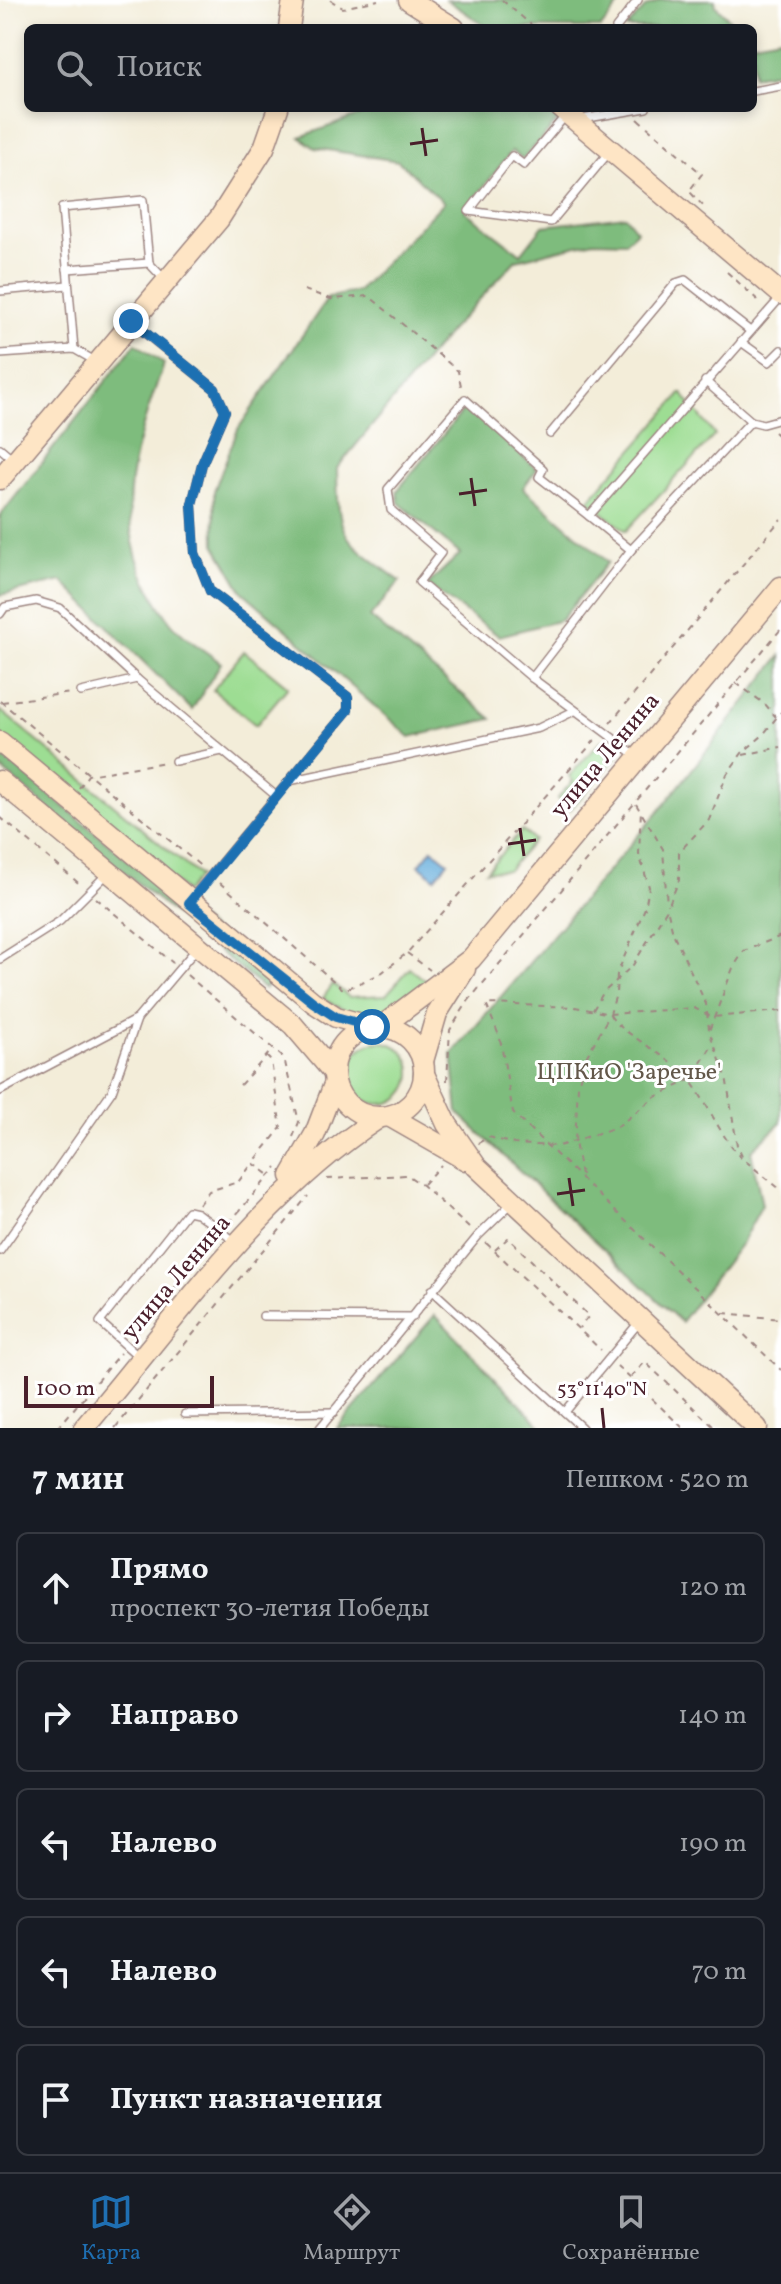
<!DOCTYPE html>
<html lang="ru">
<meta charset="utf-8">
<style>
body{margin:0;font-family:Vollkorn,serif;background:#242831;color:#f1f3f6}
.scale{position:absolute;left:24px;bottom:20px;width:190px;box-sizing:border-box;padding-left:8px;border:4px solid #4a1f2b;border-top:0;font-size:22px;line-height:28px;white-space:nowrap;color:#4a1f2b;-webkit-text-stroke:6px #fff;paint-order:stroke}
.stop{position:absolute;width:24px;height:24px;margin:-18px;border:6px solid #1f6fb2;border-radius:50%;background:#fff}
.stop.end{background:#1f6fb2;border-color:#fff;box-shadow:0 2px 8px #0008}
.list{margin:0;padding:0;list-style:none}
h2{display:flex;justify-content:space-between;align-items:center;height:104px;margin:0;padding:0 32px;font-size:34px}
h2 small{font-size:26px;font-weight:400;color:#9ea1a6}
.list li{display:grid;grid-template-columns:52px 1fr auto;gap:24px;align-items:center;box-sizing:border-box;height:112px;margin:0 16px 16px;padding:0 16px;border:2px solid #363941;border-radius:12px}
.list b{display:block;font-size:30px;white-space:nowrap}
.list p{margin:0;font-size:26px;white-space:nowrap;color:#9ea1a6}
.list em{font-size:26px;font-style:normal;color:#9ea1a6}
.icon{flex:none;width:44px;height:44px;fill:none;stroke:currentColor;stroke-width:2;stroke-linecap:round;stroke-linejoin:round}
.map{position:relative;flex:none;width:781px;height:1428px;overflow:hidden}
.search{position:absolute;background:#171b24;box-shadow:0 4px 12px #0003;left:24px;right:24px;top:24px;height:88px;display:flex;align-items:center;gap:20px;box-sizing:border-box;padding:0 28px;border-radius:12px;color:#9ea1a6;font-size:30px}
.sheet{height:744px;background:#171b24}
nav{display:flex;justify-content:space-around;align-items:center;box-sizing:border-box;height:112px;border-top:2px solid #363941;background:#171b24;font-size:22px;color:#9ea1a6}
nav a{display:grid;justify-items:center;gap:4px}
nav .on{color:#1f6fb2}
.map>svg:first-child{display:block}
.green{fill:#9ddd93;stroke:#747e5f;stroke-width:2}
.forest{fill:#7ebc7d;stroke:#646e54;stroke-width:2}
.water{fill:#65addc;stroke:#586684;stroke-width:2}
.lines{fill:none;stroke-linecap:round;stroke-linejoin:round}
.lane-casing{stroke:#9e8682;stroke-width:10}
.secondary-casing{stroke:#9e8682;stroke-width:23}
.path{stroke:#9e8682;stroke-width:2;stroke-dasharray:6 6;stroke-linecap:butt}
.lane{stroke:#fff;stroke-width:7}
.secondary{stroke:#fee5c5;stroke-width:20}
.route{stroke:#1f6fb2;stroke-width:10}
.ticks{fill:none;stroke:#4a1f2b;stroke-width:3}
.labels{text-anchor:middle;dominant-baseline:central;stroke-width:6;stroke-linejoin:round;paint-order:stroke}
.street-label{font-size:24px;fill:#4a1f2b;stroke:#fff}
.park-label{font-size:24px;fill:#63584a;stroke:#fff}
.ticks-label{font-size:20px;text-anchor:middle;fill:#4a1f2b;stroke:#fff;stroke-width:6;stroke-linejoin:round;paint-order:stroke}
</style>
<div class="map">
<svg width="781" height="1428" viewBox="0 0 781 1428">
<rect width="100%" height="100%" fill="#fff"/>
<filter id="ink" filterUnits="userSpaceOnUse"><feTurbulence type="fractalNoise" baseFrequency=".0125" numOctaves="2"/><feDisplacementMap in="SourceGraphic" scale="16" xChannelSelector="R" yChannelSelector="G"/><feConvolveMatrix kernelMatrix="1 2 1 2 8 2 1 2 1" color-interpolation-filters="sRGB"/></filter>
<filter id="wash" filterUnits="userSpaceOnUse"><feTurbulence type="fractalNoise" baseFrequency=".006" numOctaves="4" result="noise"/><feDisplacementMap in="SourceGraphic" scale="32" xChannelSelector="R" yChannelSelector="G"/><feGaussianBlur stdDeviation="1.8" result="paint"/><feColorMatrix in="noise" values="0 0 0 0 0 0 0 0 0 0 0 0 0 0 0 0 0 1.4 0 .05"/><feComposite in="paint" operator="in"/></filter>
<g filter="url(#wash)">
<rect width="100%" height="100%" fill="#f3edd9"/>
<!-- green -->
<g class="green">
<path d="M 682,393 L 715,435 L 626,531 L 588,501 Z"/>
<path d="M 244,651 L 288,687 L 256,725 L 213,690 Z"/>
<path d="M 0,710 L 199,876 L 186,892 L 0,735 Z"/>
<path d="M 602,740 L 619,755 L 570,810 L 557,799 L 573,781 L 569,776 Z"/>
<path d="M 522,830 L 534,840 L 508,870 L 486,871 Z"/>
<path d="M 410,968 L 431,985 C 393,1011 366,1028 323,998 L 333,984 L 349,997 L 386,995 Z"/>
<circle cx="380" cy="1073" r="31"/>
</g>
<!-- forest -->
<g class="forest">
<path d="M 447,0 L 623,0 L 601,28 L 488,28 Z"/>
<path d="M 661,0 L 715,0 L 716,6 L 738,28 L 626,28 L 646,7 Z"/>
<path d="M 781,37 L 781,71 L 753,76 L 753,42 Z"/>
<path d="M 379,108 L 543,108 L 559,120 L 523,159 L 512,151 L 465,211 L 521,254 L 543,226 L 625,216 L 637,231 L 625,242 L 594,241 L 516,260 L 450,331 L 337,468 C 338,542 342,537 400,581 L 370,617 L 492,719 L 410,737 L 243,592 L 215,544 L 214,491 L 238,429 L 328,298 L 358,291 L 444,202 L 398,161 L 315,148 L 300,137 Z"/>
<path d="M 136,343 L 164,364 C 130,458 105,531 169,620 C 181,637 205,650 221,663 L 192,710 L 62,581 L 0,595 L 0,516 Z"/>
<path d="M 466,407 L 537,469 L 523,488 L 608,562 L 561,620 L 499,636 L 427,585 L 460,554 L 399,503 L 397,491 Z"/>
<path d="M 781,656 L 781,1123 L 751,1151 L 762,1205 L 742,1242 L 681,1322 L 458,1113 L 452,1054 L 664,805 Z"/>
<path d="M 0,753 L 272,980 L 264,989 L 0,768 Z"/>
<path d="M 435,1315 L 543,1428 L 337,1428 Z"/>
</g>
<!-- water -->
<path class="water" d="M 432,849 L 448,862 L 435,878 L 419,865 Z"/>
</g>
<g filter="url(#ink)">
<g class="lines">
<!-- lane casing -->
<g class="lane-casing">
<g id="lane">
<path d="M 616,28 L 638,0"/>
<path d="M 753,91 L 781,86"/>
<path d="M 566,115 L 524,165 L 512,156 L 469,211 L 551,222 L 610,151"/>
<path d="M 582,119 L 646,108"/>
<path d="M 67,269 L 149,263 L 165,280"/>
<path d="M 0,291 L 68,285"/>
<path d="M 134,324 L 215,389 L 225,411 L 202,464 L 192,504 L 195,553 L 210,591 L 348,697 L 348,710 L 289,781"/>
<path d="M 741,342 L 769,362 L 781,350"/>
<path d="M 74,349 L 62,208 L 143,200 L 149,263"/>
<path d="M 0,354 L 74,349 L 95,361"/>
<path d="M 705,381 L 751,421"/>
<path d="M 550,434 L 676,283 L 685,280 L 750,331"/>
<path d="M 0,448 L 13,459"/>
<path d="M 589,516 L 631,550"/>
<path d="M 0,614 L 5,607 L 36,601 L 60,608 L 137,679 L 275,795"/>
<path d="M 532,678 L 631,550 L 751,421 L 763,424 L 781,419"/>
<path d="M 81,692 L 137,679"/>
<path d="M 637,756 L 532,678 L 419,582 L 441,553 L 391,510 L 388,489 L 465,399 L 543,469 L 539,477 L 589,516 L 781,297"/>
<path d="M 175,761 L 222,751"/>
<path d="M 193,897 L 289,781 L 539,728 L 574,711"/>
<path d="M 0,959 L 60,921 L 108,873"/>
<path d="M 0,1091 L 137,1019 L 197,948"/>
<path d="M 0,1251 L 112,1091 L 137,1019"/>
<path d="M 432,1290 L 582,1428"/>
<path d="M 263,1316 L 413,1317"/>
<path d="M 140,1358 L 100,1322 L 188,1211 L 197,1213 L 237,1243"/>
<path d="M 565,1412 L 640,1321"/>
<path d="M 185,1414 L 334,1412"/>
<path d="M 320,1428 L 478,1236 L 513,1202"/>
</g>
</g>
<!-- secondary casing -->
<g class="secondary-casing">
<g id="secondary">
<path d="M 409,0 L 454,28"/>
<path d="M 289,28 L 293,0"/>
<path d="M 561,108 L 781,294"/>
<path d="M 0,479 L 219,219 L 264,148 L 278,108"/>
<path d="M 0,742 L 313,1002 L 336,1017 L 372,1027"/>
<path d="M 0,781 L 293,1025 L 334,1073"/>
<path d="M 381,1027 L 471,959 L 781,587"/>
<circle cx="379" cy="1072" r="45"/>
<path d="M 423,1061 L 437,1013 L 465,969"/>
<path d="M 424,1074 L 447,1124 L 476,1166 L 757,1428"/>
<path d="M 389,1116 L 466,1160"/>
<path d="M 291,1176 L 315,1134 L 335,1082"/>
<path d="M 84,1428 C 176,1320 260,1195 380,1117"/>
</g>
</g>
<!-- path -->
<g class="path">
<path d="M 330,0 L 343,8 L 378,0"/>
<path d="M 502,0 L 535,28"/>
<path d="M 638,119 L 702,174 L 689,191 L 707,210"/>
<path d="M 727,272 L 761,303"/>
<path d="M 304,290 L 331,299 L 369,296 L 458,371 L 462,391"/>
<path d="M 774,432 L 781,438"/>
<path d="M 736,683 L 765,704 L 776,717"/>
<path d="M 0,701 L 203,868"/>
<path d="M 2,702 L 71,693"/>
<path d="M 610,723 L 781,519"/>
<path d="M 743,755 L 781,747"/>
<path d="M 79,788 L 88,775 L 165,762"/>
<path d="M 636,804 L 663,849 L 667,905"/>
<path d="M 0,817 L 82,886"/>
<path d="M 220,883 L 344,990 L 380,974 L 407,953 L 595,740"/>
<path d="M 96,898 L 173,963"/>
<path d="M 668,912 L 673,933 L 706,1004 L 709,1029"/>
<path d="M 781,936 L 744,951 L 733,968 L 709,1031 L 726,1076 L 737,1145 L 743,1159 L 781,1190"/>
<path d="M 407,953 L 430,970"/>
<path d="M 187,975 L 284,1058 L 299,1122 L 293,1137"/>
<path d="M 593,1010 L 603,993 L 633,965 L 667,909 L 679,880 L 679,852 L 709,820 L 727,774 L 742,753 L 762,736 L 781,712"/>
<path d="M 781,1011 L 712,1017 L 694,1008 L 610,1014 L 575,1007 L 486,1004 L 500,1038 L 513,1113 L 781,1370"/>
<path d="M 610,1015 C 620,1033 669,1055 689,1079 C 708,1103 720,1136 741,1158"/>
<path d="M 266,1056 L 271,1061 L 281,1128 L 253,1163 L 268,1174"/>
<path d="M 447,1081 L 450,1030 L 469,1000 L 781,629"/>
<path d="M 240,1085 L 273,1049"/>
<path d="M 478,1143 L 489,1137 L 514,1144 L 559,1146 L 617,1127 L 655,1097 L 690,1080 L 713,1044"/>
<path d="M 581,1175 L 575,1142 L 578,1086 L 584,1061 L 610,1014 L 616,994 L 617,974 L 645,908 L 649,887 L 639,854 L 641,809"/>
<path d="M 327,1179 L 407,1175 L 422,1185 L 469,1228"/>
<path d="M 423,1184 L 441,1165"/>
<path d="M 199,1204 L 209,1191 L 238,1182 L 252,1164"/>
<path d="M 229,1223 L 277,1167"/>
<path d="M 486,1243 L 601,1350"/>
<path d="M 495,1250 L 508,1238 L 589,1316 L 579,1328"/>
<path d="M 723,1313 L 781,1319"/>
<path d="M 134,1336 L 215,1240"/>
<path d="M 617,1366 L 683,1428"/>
<path d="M 631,1377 L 645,1362 L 715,1428"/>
<path d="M 58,1428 L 120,1353"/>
<path d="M 115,1428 L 308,1196"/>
</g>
<!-- lane -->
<use href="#lane" class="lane"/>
<!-- secondary -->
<use href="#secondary" class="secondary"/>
</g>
</g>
<g class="lines" filter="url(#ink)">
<!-- route -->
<path class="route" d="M 131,321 L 215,389 L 225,411 L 202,464 L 192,504 L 195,553 L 210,591 L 348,697 L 348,710 L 189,903 L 313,1002 L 336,1017 L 372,1027"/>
</g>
<!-- ticks -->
<path class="ticks" d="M 422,128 L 426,156M 410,144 L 438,140M 471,478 L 475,506M 459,494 L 487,490M 520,828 L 524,856M 508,844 L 536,840M 569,1178 L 573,1206M 557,1194 L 585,1190M 602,1408 L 604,1428"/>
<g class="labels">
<!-- street labels -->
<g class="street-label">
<text transform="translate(606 756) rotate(-50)">улица Ленина</text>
<text transform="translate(177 1278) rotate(-50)">улица Ленина</text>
</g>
<!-- park labels -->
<g class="park-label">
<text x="629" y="1073">ЦПКиО 'Заречье'</text>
</g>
</g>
<g class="ticks-label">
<text x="602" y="1395">53°11'40"N</text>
</g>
</svg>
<div class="scale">100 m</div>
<div class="stop" style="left:372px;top:1027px"></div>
<div class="stop end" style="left:131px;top:321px"></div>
<div class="search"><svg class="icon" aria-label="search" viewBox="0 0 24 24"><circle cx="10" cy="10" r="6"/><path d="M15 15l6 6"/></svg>Поиск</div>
</div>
<section class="sheet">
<h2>7 мин<small>Пешком · 520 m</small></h2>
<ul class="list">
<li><svg class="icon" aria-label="ahead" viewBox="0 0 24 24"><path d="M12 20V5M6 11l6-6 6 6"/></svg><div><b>Прямо</b><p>проспект 30-летия Победы</p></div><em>120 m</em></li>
<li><svg class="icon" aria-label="right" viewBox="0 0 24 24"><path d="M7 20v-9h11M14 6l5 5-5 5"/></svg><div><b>Направо</b></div><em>140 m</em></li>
<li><svg class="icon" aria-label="left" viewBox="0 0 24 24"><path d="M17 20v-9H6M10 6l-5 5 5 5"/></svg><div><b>Налево</b></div><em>190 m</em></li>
<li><svg class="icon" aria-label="left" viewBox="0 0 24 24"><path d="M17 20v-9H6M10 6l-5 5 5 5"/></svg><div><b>Налево</b></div><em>70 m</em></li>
<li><svg class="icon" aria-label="arrive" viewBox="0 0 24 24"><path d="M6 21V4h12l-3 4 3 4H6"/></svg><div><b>Пункт назначения</b></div></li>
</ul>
</section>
<nav>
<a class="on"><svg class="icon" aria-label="map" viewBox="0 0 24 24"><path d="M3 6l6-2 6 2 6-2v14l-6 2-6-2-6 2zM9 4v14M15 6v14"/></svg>Карта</a>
<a><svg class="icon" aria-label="directions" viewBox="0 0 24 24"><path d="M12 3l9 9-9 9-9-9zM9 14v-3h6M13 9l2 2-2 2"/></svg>Маршрут</a>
<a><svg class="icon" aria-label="saved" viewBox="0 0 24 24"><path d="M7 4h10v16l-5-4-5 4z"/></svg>Сохранённые</a>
</nav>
